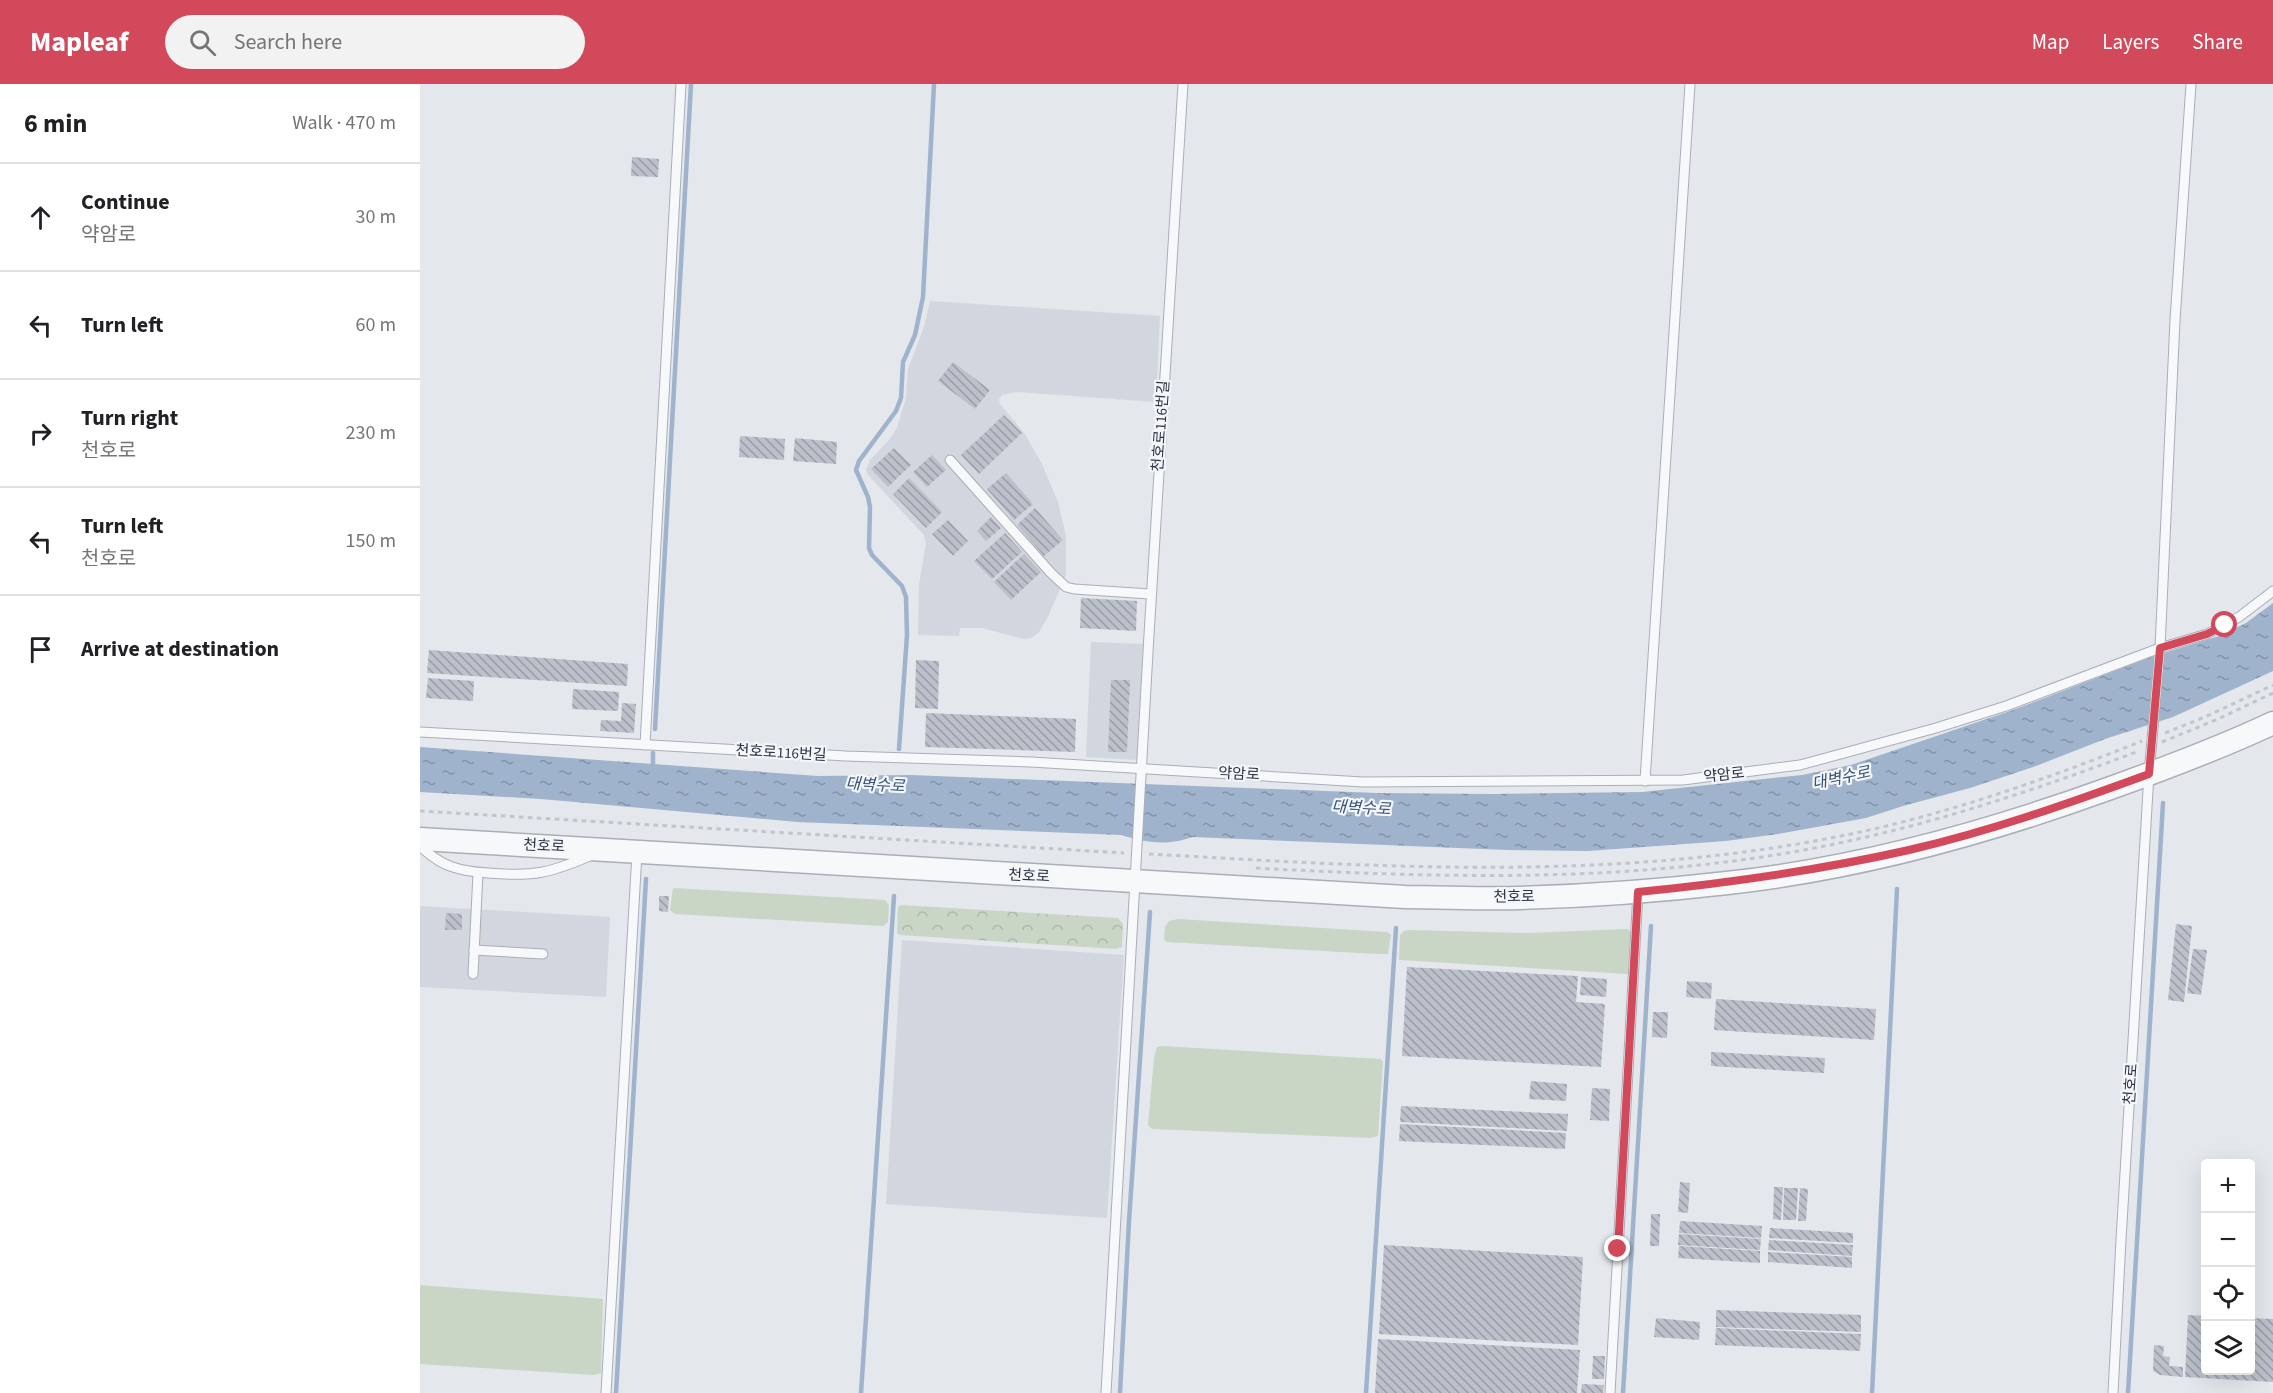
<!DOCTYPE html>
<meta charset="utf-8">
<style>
body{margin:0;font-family:"Source Sans 3","Noto Sans KR",sans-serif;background:#f2f2f2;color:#202124}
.controls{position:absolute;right:18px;bottom:18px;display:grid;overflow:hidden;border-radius:6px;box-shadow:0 6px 24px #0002}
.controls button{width:54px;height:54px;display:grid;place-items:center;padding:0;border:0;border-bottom:2px solid #e0e0e0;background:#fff;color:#202124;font:30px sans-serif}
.stop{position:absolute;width:18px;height:18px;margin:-14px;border:4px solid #d1495b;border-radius:50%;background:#fff}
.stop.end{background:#d1495b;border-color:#fff;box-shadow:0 2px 6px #0008}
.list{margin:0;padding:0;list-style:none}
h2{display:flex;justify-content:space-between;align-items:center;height:78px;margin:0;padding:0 24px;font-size:26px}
h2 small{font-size:20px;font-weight:400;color:#757577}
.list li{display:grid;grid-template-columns:39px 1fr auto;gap:18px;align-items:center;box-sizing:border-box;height:108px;padding:0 24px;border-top:2px solid #e0e0e0}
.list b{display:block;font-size:22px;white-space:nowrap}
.list p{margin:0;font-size:20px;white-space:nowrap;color:#757577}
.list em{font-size:20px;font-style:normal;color:#757577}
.icon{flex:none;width:33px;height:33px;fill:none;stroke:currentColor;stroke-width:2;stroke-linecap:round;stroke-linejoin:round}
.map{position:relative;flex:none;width:1853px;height:1309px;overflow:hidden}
header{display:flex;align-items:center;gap:36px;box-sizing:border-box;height:84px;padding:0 30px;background:#d1495b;color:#fff}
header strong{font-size:28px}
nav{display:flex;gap:33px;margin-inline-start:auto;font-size:21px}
.search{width:420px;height:54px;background:#f2f2f2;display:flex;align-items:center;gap:15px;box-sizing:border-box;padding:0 21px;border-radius:33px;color:#757577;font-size:22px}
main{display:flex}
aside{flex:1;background:#fff}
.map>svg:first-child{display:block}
.built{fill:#d2d6de}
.forest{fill:url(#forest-crowns)}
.garden{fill:#c9d6c5}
.water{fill:url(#water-ripples)}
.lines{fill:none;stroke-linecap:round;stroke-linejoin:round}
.stream{stroke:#9fb4cc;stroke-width:4.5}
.building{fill:url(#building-back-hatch)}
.service-casing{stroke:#a9aeb7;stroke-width:11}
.tertiary-casing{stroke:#a9aeb7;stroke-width:25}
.path{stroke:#c2c5cb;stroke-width:3;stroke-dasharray:4.5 4.5;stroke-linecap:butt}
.service{stroke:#f7f8fa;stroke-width:9}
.tertiary{stroke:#f7f8fa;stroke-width:22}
.route{stroke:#d1495b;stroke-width:8}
.labels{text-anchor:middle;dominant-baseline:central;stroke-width:4.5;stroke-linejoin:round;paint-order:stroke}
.street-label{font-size:15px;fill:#2b3445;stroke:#f4f6f9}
.water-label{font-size:16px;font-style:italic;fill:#34527a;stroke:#f4f6f9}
</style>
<header>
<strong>Mapleaf</strong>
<div class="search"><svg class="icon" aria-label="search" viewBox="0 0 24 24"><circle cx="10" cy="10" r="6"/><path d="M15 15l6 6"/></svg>Search here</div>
<nav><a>Map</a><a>Layers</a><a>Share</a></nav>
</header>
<main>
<aside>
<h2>6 min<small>Walk · 470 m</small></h2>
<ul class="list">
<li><svg class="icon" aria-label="ahead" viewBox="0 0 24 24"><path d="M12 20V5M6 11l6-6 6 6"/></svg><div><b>Continue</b><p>약암로</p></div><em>30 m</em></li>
<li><svg class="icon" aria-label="left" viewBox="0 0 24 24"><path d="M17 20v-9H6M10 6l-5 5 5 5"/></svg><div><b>Turn left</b></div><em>60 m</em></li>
<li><svg class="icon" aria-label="right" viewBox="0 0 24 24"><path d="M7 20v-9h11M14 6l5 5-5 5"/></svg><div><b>Turn right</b><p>천호로</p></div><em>230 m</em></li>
<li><svg class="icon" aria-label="left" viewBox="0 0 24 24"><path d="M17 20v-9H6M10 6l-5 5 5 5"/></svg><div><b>Turn left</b><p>천호로</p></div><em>150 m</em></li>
<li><svg class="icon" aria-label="arrive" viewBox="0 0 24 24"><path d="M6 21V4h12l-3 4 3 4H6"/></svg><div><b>Arrive at destination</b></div></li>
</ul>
</aside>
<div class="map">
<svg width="1853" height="1309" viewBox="0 0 1853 1309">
<defs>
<pattern id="forest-crowns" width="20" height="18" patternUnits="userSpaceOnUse" patternTransform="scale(1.5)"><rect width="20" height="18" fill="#c9d6c5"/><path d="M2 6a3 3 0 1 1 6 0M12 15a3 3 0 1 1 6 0" fill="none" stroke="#adb8ab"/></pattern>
<pattern id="water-ripples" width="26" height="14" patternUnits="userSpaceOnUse" patternTransform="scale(1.5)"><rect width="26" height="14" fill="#9fb4cc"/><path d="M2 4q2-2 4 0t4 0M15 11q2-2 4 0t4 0" fill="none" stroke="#8293a7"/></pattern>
<pattern id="building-back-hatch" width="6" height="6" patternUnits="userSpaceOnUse" patternTransform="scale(1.5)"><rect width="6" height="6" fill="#bbc0ca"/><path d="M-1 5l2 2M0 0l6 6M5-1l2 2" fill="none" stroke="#989da6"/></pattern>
</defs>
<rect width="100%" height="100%" fill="#e4e7ec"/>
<!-- built -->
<g class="built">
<path d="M 510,217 L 740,232 L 736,318 L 597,308 L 582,311 L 579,315 L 580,320 L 604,349 L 621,378 L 638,418 L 646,452 L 646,491 L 627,535 L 619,548 L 612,554 L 604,555 L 562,544 L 540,544 L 539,552 L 498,551 L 499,500 L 506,460 L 504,451 L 448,391 L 446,386 L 450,376 L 469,356 L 477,344 L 486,314 L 488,285 L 504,243 Z"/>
<path d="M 671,558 L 723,560 L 717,676 L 666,673 Z"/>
<path d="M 0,822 L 190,833 L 186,913 L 0,903 Z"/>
<path d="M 482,856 L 704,871 L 687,1134 L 466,1120 Z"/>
</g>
<!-- forest -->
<path class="forest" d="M 481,821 L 698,834 L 703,840 L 702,863 L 696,865 L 480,851 L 477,849 L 478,823 Z"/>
<!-- garden -->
<g class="garden">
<path d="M 253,804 L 465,816 L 469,821 L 468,838 L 463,842 L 255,830 L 250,826 Z"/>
<path d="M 758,835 L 967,848 L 971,851 L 968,870 L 957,870 L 747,858 L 744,856 L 745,843 L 749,837 Z"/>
<path d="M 1205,845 L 1208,845 L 1211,849 L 1208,890 L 979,876 L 980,851 L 984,847 L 988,846 L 1109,849 Z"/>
<path d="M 742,962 L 961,975 L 963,978 L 958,1052 L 950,1054 L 732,1045 L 728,1041 L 734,974 L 737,963 Z"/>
<path d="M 0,1201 L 183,1215 L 181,1289 L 174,1291 L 0,1280 Z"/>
</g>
<!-- water -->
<path class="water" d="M 1853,519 L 1853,587 L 1753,633 L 1685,655 L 1616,682 L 1550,704 L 1483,722 L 1446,734 L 1358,750 L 1306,757 L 1168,767 L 1087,766 L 773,753 C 745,762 729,759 701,751 L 377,738 L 121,715 L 0,708 L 0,663 L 398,692 L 491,691 L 957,709 L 1072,710 L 1222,708 L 1382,691 L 1431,681 L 1593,626 L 1728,574 L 1799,552 L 1826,539 Z"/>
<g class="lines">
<!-- stream -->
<g class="stream">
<path d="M 235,645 L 271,0"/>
<path d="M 479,665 L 487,551 L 486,513 L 482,502 L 452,471 L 449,464 L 450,423 L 448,413 L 436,386 L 439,377 L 476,327 L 481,314 L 483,278 L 495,251 L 503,213 L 514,0"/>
<path d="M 233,685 L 233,669"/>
<path d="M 196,1309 L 226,795"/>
<path d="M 441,1309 L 474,812"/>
<path d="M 700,1309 L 709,1137 L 730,828"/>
<path d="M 946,1309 L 976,844"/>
<path d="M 1203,1309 L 1231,842"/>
<path d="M 1452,1309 L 1477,805"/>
<path d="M 1708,1309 L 1743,719"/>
</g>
</g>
<!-- building -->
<g class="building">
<path d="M 212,73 L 239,75 L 238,93 L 211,92 Z"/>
<path d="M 533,278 L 570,306 L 555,325 L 518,297 Z"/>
<path d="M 584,331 L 602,349 L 559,390 L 541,371 Z"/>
<path d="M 320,352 L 365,355 L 364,376 L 319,373 Z"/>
<path d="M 375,354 L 417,358 L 416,380 L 373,377 Z"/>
<path d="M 474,364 L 491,381 L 468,403 L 451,385 Z"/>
<path d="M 512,371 L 526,386 L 507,403 L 493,388 Z"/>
<path d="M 586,389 L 613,420 L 594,436 L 567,405 Z"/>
<path d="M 489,394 L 522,428 L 506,444 L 473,410 Z"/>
<path d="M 615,424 L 643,456 L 624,472 L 597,441 Z"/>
<path d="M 571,433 L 581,444 L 566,457 L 557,447 Z"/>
<path d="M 528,436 L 548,457 L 533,472 L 512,450 Z"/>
<path d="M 585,449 L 602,468 L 572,495 L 554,477 Z"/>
<path d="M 604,470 L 621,488 L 591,516 L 574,498 Z"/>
<path d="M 661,514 L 717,517 L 716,547 L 660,544 Z"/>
<path d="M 9,566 L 208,580 L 207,602 L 7,589 Z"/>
<path d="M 496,576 L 519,577 L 518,625 L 495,624 Z"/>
<path d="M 8,594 L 54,597 L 53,617 L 6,614 Z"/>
<path d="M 691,596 L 710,596 L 707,668 L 688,668 Z"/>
<path d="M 153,605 L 199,608 L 198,627 L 152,625 Z"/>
<path d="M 202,619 L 216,620 L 214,649 L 180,647 L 181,636 L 201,637 Z"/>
<path d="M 506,629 L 656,635 L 655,668 L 505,663 Z"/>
<path d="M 239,812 L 249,812 L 248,828 L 239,827 Z"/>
<path d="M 26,829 L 42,830 L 42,846 L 25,846 Z"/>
<path d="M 1756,840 L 1772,842 L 1764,918 L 1748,916 Z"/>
<path d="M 1773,865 L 1787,866 L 1781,911 L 1767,909 Z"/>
<path d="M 987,883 L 1158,892 L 1156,918 L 1185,920 L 1181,983 L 982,972 Z"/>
<path d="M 1161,893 L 1187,895 L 1186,913 L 1160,911 Z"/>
<path d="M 1267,897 L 1292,899 L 1291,915 L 1266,913 Z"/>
<path d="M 1296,915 L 1456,925 L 1454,956 L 1294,946 Z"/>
<path d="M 1233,928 L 1248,928 L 1247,954 L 1232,953 Z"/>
<path d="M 1291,968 L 1405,974 L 1404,989 L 1291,982 Z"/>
<path d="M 1111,997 L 1147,1000 L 1146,1017 L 1109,1015 Z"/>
<path d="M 1172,1004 L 1190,1005 L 1189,1037 L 1170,1036 Z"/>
<path d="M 981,1022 L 1148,1030 L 1147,1047 L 980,1038 Z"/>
<path d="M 980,1040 L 1146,1049 L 1145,1065 L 979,1057 Z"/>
<path d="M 1260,1098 L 1270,1099 L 1268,1129 L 1258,1128 Z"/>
<path d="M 1354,1103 L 1363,1103 L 1361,1136 L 1353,1135 Z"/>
<path d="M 1364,1104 L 1378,1104 L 1376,1136 L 1363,1136 Z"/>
<path d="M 1380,1104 L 1388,1105 L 1386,1137 L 1378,1137 Z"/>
<path d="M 1231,1130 L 1240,1130 L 1239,1162 L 1230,1162 Z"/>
<path d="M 1260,1137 L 1342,1142 L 1341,1154 L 1259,1149 Z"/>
<path d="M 1350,1144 L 1433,1149 L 1433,1159 L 1349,1154 Z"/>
<path d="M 1259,1150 L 1341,1155 L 1340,1166 L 1258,1161 Z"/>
<path d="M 1349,1156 L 1433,1161 L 1432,1172 L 1348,1166 Z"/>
<path d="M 964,1161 L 1163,1173 L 1158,1261 L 959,1250 Z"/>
<path d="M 1259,1162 L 1340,1167 L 1340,1179 L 1258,1174 Z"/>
<path d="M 1348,1168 L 1432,1173 L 1432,1184 L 1348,1178 Z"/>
<path d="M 1296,1226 L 1441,1231 L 1441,1248 L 1296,1243 Z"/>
<path d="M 1768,1231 L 1786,1232 L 1786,1286 L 1830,1286 L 1830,1234 L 1853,1235 L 1853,1298 L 1765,1293 Z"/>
<path d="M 1236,1234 L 1280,1238 L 1279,1256 L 1234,1253 Z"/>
<path d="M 1296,1244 L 1441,1250 L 1440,1267 L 1295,1261 Z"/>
<path d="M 958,1255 L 1160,1266 L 1157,1309 L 955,1309 Z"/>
<path d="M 1734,1261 L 1744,1262 L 1743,1272 L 1750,1273 L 1749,1282 L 1763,1283 L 1763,1293 L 1740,1291 L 1733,1287 Z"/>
<path d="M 1173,1272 L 1185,1272 L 1184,1295 L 1172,1295 Z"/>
<path d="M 1162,1300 L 1184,1301 L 1183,1309 L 1161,1309 Z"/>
</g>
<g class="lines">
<!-- service casing -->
<g class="service-casing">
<g id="service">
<path d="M 530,376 L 631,489 L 646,503 L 654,505 L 730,510"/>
<path d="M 0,648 L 426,672 L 611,678 L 943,698 L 1263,696 L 1380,681 L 1516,644 L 1586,622 L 1740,564 L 1787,550 L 1819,533 L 1853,507"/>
<path d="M 225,661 L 261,0"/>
<path d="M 1225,697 L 1270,0"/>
<path d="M 0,762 C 22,783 39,787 68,789 C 114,793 130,789 172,771"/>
<path d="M 54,866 L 123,870"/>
<path d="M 53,890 L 58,789"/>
<path d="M 186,1309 L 217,769"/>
<path d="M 686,1309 C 711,873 734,436 763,0"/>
<path d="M 1190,1309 L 1218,808"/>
<path d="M 1693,1309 L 1701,1156 L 1729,690 L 1740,564 L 1755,236 L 1771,0"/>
</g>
</g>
<!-- tertiary casing -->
<g class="tertiary-casing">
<path id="tertiary" d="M 0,755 L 985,813 C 1023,813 1061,815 1099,814 C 1168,812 1238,807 1307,799 C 1436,785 1563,750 1685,706 C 1741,686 1798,665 1853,639"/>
</g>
<!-- path -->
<g class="path">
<path d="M 1745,649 L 1785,633 L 1853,601"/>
<path d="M 1742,658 L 1798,635 L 1853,609"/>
<path d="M 0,727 L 704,769"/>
<path d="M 729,770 C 973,784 1220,800 1462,743 C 1550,722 1637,691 1722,657"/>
<path d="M 836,784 C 1019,794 1203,799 1384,766 C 1499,745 1610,708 1719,667"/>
</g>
<!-- service -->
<use href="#service" class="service"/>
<!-- tertiary -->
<use href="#tertiary" class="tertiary"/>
</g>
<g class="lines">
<!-- route -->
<path class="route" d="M 1198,1165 L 1218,808 C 1309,799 1400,786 1489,766 C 1571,747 1650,719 1729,690 L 1740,564 L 1787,550 L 1805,541"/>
</g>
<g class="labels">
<!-- street labels -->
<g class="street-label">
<text transform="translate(741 342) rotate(-86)">천호로116번길</text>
<text transform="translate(361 669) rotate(3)">천호로116번길</text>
<text transform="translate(819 690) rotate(3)">약암로</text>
<text transform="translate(1304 691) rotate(-6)">약암로</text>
<text transform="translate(124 762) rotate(3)">천호로</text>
<text transform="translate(609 792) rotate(3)">천호로</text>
<text transform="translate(1094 813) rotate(-1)">천호로</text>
<text transform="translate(1711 1000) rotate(-86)">천호로</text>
</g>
<!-- water labels -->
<g class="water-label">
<text transform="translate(1421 694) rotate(-12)">대벽수로</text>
<text transform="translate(455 701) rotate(3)">대벽수로</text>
<text transform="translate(941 724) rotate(3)">대벽수로</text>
</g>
</g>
</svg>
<div class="controls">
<button>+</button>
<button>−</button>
<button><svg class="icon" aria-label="locate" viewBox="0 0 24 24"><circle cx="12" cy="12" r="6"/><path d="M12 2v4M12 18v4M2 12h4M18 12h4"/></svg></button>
<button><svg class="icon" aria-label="layers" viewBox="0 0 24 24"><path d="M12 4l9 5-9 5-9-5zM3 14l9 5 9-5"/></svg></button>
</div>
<div class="stop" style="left:1805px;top:541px"></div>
<div class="stop end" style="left:1198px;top:1165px"></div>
</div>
</main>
